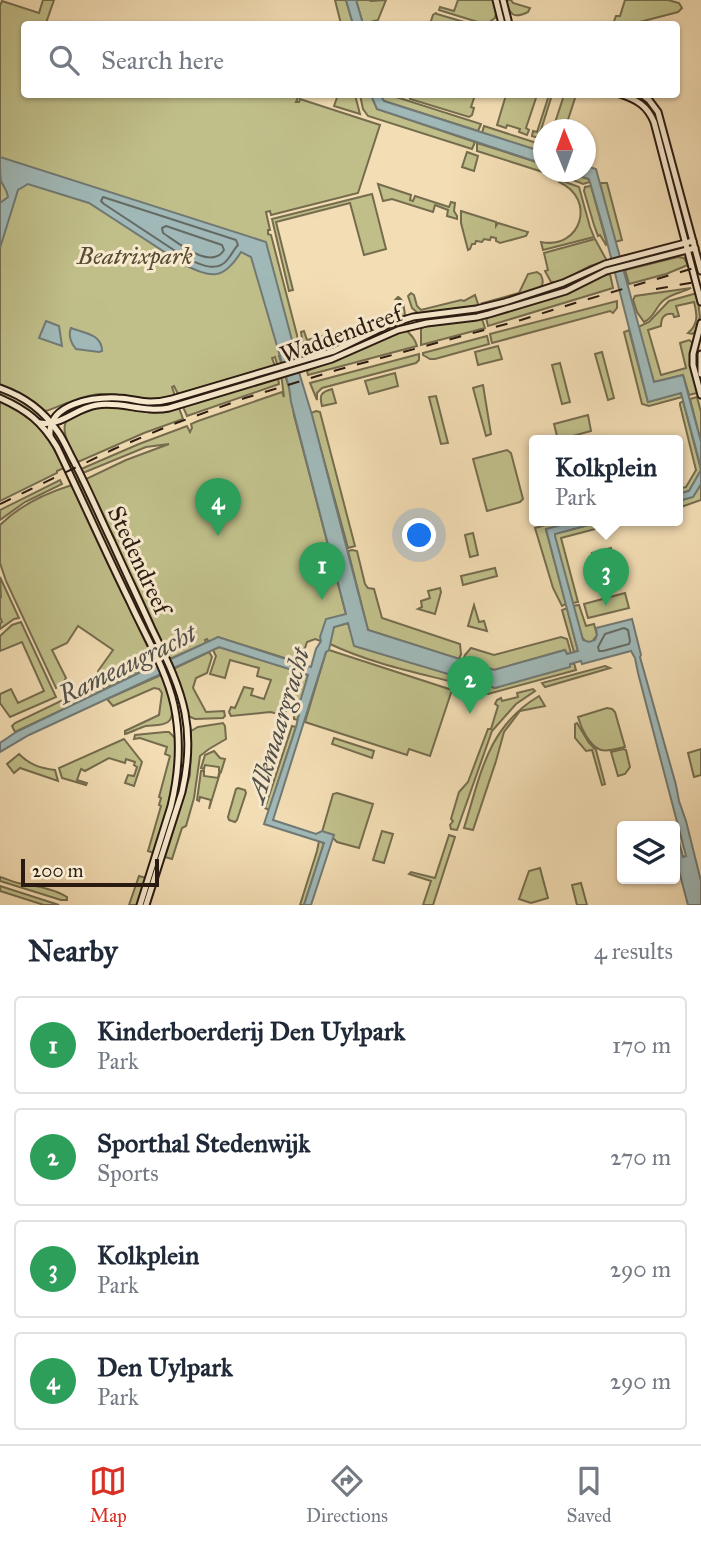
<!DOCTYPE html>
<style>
body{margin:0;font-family:"IM FELL Great Primer",serif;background:#f6f6f7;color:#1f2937}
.controls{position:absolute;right:21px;bottom:21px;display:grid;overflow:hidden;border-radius:7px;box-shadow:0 2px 5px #0004}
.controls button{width:63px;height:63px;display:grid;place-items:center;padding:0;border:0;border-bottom:2px solid #e0e1e3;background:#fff;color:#1f2937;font:35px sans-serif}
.compass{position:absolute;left:533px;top:119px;width:63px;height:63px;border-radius:50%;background:#fff;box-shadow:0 2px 5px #0004;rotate:359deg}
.scale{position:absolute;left:21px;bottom:18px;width:138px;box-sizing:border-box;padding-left:7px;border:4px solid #2a1a11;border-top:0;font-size:19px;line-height:24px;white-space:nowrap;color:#2a1a11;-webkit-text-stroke:5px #f7e9ce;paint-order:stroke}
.you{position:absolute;left:420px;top:536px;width:24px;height:24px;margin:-18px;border:5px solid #fff;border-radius:50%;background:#1a73e8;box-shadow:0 0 0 10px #1a73e833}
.badge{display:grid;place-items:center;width:46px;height:46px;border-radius:50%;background:#d93025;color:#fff;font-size:23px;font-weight:700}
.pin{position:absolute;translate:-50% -58px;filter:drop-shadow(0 2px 4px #0008)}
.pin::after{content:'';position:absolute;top:37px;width:24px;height:21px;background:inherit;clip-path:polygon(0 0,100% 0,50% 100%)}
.popup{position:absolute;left:529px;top:435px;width:154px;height:91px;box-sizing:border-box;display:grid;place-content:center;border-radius:7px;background:#fff;filter:drop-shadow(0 2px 5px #0005);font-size:23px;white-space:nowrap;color:#747a83}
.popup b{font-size:26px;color:#1f2937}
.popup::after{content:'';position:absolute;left:50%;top:100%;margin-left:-14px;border:14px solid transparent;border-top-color:#fff}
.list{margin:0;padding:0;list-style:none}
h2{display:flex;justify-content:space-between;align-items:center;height:91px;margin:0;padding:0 28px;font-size:30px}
h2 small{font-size:23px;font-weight:400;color:#747a83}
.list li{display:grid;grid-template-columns:46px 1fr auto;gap:21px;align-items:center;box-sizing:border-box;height:98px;margin:0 14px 14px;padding:0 14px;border:2px solid #e0e1e3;border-radius:7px}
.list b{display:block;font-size:26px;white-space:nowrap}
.list p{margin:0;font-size:23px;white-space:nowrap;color:#747a83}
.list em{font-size:23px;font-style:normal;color:#747a83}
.icon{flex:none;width:38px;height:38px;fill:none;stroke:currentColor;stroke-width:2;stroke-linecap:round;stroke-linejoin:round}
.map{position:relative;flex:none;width:701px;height:905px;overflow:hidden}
.search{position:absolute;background:#fff;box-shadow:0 2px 5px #0004;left:21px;right:21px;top:21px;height:77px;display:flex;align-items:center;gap:18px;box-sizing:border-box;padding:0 24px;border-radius:7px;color:#747a83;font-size:26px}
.sheet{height:539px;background:#fff}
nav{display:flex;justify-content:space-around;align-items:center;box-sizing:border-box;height:98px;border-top:2px solid #e0e1e3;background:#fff;font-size:19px;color:#747a83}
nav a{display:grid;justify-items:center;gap:4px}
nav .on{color:#d93025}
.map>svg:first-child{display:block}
.green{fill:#c0bf8a;stroke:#756c4e;stroke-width:2}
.water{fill:#a0b9b8;stroke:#717975;stroke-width:2}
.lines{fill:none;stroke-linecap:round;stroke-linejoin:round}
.shore{stroke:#656a64;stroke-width:2}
.secondary-casing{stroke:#2a1a11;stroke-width:9}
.secondary{stroke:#f7e9ce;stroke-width:5}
.rail{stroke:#2a1a11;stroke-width:2;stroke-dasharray:12 12;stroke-linecap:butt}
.labels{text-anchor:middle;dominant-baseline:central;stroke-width:6;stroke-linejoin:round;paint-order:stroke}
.park-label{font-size:24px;font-style:italic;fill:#574c35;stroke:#f7e9ce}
.street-label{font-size:24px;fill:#2a1a11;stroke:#f7e9ce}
.water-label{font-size:26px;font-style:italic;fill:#53524b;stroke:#f7e9ce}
</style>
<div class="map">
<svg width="701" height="905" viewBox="0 0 701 905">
<rect width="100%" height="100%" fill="#f3ddb4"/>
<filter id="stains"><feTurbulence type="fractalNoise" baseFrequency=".00286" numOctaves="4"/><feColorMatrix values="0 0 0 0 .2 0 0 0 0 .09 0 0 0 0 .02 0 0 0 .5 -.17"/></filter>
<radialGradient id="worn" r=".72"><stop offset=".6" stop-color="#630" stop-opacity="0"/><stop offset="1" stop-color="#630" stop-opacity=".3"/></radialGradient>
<!-- green -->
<g class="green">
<path d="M 43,0 L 54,0 L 46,23 L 50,24 L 24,24 L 24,94 L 299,95 L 296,102 L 299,102 L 300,99 L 380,125 L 358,193 L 271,215 L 270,211 L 266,212 L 270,230 L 268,230 L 268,234 L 271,235 L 297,335 L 302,371 L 299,372 L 294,351 L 279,356 L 291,394 L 294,415 L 346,614 L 321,641 L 315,639 L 307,642 L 300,663 L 218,637 L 209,642 L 207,639 L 205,640 L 206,643 L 170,659 L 87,485 L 86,479 L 126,460 L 169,444 L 146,447 L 83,473 L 81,469 L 139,444 L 187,426 L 190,432 L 192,428 L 191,424 L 198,421 L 282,392 L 284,397 L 282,381 L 275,357 L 272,358 L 275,366 L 178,394 L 174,386 L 172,387 L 175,396 C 166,398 157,400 148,400 C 131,398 116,393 99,394 C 81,396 63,405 46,411 L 0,388 L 0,6 L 2,1 L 39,13 Z"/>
<path d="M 335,0 L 346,0 L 353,24 L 341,24 Z"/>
<path d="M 356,0 L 369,0 L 371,1 L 386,0 L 378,20 L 363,24 Z"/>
<path d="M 458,0 L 493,0 L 496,13 L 495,18 L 488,23 L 481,23 L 439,10 L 440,7 L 454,11 Z"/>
<path d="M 506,0 L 511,0 L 513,3 L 530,8 L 528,12 C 514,19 509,15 506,0 Z"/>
<path d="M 625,0 L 668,0 L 679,3 L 682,8 L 678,12 L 632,24 L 613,24 L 616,16 L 620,16 Z"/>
<path d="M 436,13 L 437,14 L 471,24 L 430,24 L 433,15 Z"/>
<path d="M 408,94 L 475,95 L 471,107 L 474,108 L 472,115 L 469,117 L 410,99 Z"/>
<path d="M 338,95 L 355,95 L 360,114 L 334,106 Z"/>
<path d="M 360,95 L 371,95 L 377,109 L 475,142 L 472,149 L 368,116 L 363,109 Z"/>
<path d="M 380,95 L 390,95 L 481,124 L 478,131 L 384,101 Z"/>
<path d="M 506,95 L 537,95 L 526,128 L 529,130 L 527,135 L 519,132 L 520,129 L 507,125 L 506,128 L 497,125 Z"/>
<path d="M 549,95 L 552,95 L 540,133 L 543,135 L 542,139 L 532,136 L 533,131 L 537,132 Z"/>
<path d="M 564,95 L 576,95 L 565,129 L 553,129 Z"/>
<path d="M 484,126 L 543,145 L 543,152 L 482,133 Z"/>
<path d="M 477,143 L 543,164 L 544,172 L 567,172 L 588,179 L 590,182 L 583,184 L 553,172 L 552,175 L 477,151 Z"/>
<path d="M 467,152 L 478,156 L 474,171 L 462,167 Z"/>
<path d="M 560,180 L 579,187 L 590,227 L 594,237 L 543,250 L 541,242 C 581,250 597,199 559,182 Z"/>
<path d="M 600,183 L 607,183 L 622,240 L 615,242 Z"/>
<path d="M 378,184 L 411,195 L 410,200 L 413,201 L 415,196 L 449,207 L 451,202 L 455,203 L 454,211 L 457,216 L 457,219 L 447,216 L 448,210 L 435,205 L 433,212 L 392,199 L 383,201 Z"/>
<path d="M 591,186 L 607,244 L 606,245 L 600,235 L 598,236 L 594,225 L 584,191 L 585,187 Z"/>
<path d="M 372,194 L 386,249 L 364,255 L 350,203 L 276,222 L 293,290 L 289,291 L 272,219 Z"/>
<path d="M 461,211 L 496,222 L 496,226 L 498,223 L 528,232 L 526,236 L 500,243 L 496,241 L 496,238 L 491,237 L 490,240 L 484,239 L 482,242 L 476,241 L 475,244 L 472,244 L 470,249 L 468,250 L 461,223 Z"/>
<path d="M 595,239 L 607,261 L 590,266 L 560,282 L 551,282 L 545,271 L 548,270 L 544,253 Z"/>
<path d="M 678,257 L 684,258 L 688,265 L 666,274 L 629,284 L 625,270 Z"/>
<path d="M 537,272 L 541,275 C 543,280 544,284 540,288 L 485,304 L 483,303 L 519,293 L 528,274 Z"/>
<path d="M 610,274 L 613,288 L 488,326 L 486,318 L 549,299 L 599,277 Z"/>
<path d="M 691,288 C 682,293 672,293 664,300 C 655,307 655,317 644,322 L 637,312 L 633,300 L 635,296 Z"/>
<path d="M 411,293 L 414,295 L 417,306 L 421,310 L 461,300 L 464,301 L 475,295 L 478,304 L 477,307 L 419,314 L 412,308 L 408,296 Z"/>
<path d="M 697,293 L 700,317 L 695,332 L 692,334 L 688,333 C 699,324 697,314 694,302 L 676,306 L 679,316 L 674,317 L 673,314 C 664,313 661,318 661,326 L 648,330 L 661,375 L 686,368 L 680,343 L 689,340 L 693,343 L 697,393 L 689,395 L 683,375 L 654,382 L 638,327 L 649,322 L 669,301 Z"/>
<path d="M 398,297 C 404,300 404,309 405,315 L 402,318 L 376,327 L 330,349 L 303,357 L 302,350 L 355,333 L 367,321 L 397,312 L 398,308 L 402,307 L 399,299 L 396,299 Z"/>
<path d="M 617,301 L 617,308 L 613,313 L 610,311 L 492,343 L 490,334 Z"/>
<path d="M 482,319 L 485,328 L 421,345 L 421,328 L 427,326 Z"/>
<path d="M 358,327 L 346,334 L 303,347 L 301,332 L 304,331 L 307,340 Z"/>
<path d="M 629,330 L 648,402 L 681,393 L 682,397 L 649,406 L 642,404 L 624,332 Z"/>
<path d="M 404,331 L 407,331 C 412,336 415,339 417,346 L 308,375 L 307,371 L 357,351 L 381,339 Z"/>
<path d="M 487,336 L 489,344 L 435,359 L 430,359 L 423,355 L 423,353 Z"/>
<path d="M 498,346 L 502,359 L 478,365 L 475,352 Z"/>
<path d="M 602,352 L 614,398 L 608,400 L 595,354 Z"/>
<path d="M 419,354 L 419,360 L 416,363 L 322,388 L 317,393 L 317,400 L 310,383 Z"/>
<path d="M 560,363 L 570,402 L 562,404 L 552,365 Z"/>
<path d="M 272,372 L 272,375 L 184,402 L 183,398 Z"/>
<path d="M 395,373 L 398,386 L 369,394 L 365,381 Z"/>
<path d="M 278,378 L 279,384 L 187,416 L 183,407 Z"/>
<path d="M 483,385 L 491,434 L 486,436 L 473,388 Z"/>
<path d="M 332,389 L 336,403 L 322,406 C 319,395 321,392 332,389 Z"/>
<path d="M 0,390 C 21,397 32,407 48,422 L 42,421 L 16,402 L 0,396 Z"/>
<path d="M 436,396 L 448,443 L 441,444 L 429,397 Z"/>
<path d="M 697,397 L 701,412 L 701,442 L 690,399 Z"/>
<path d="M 0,400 C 33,414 49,436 64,468 L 57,471 L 57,473 L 0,501 Z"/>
<path d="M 101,401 C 126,400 150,407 174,401 L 176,403 L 161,408 L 89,404 L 72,411 L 58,419 L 57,419 C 71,409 84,403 101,401 Z"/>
<path d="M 683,401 L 701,470 L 689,491 L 678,494 L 678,489 L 686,487 L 696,470 L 680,405 L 680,403 Z"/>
<path d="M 111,406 L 147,412 L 179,408 L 183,419 L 144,433 L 78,462 C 72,449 58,431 68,418 L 93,407 Z"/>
<path d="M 316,411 L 320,412 L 355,546 L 348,548 L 311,413 Z"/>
<path d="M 588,415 L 591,431 L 558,440 L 554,424 Z"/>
<path d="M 507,450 L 511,453 L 523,499 L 520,502 L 487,511 L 473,459 Z"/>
<path d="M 60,480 L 62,484 L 25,502 L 0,520 L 0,510 Z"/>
<path d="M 80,481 L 166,661 L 160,662 L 76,483 Z"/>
<path d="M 701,484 L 701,500 L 678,508 L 678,501 L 693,497 Z"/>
<path d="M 72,485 L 154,660 L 140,666 L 118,670 L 101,678 L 98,671 L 113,650 L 78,626 L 67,643 L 52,650 L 66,678 L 62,685 L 56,688 L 6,581 L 0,563 L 0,525 C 20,505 46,493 72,485 Z"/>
<path d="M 563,520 L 580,520 L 546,530 L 566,604 L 562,606 L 553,588 L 535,528 Z"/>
<path d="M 607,520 L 618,520 L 618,523 L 561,538 L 578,602 L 572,603 L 554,534 Z"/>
<path d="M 473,533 L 478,555 L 470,557 L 465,535 Z"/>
<path d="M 611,548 L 620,582 L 601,587 L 592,553 Z"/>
<path d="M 352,550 L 357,551 L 365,584 L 368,588 L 374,589 L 382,618 L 460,644 L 461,654 L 459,659 L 368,630 L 348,551 Z"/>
<path d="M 495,568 L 497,576 L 463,585 L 461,576 Z"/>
<path d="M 0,577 L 19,618 L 14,619 L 0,629 L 0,623 L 2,622 L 0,617 L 0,599 L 1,597 Z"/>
<path d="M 440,588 L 441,592 L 435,614 L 418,609 L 422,607 L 421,601 L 430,598 L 428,591 Z"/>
<path d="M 625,593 L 629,608 L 588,618 L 584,604 Z"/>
<path d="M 474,605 L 479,622 L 484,621 L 487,631 L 468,626 Z"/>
<path d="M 579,605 L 586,626 L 594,624 L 597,635 L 592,642 L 586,642 L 582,637 L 573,606 Z"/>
<path d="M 567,608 L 578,651 L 574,652 L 562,610 Z"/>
<path d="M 21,622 L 56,697 L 10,717 L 0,703 L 0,694 L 11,689 L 18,703 L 44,691 L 22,642 L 0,651 L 0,636 L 12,625 Z"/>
<path d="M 348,623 L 355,646 L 454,675 L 453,679 L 449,681 C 409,671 368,662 330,644 L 330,640 L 334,627 Z"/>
<path d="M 561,637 L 567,639 L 571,653 L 567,654 L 565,650 L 494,670 L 463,660 L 465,655 L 471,648 L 494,655 Z"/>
<path d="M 219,647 L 297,671 L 287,700 L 288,704 L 285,715 L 270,712 L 231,716 L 229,712 L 231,707 L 235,708 L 244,687 L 253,689 L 251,695 L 264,699 L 271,680 L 257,676 L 259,668 L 230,660 L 225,678 L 210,674 L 216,656 L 213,650 Z"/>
<path d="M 329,650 L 452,690 L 430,756 L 409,749 L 407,755 L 305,722 L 326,652 Z"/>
<path d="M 209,652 L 212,657 L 207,673 L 196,678 L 193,688 L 206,712 L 224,711 L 225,716 L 223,718 L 195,719 L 188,716 L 173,669 Z"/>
<path d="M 574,663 L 576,670 L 488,694 L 458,684 L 457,680 L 458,676 L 495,688 Z"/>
<path d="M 605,666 L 610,668 L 545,687 L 542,683 Z"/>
<path d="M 143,671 L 104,689 L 101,682 L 126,672 Z"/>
<path d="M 301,672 L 308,675 L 298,720 L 294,719 L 294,709 L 292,699 Z"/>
<path d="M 161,675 C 165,684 179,714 168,722 C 162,726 153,725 146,726 C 139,728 132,732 125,734 L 125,731 L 159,715 L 162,693 L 159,689 L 154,688 L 113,706 L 107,699 Z"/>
<path d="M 94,685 L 97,685 L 100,692 L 15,732 L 12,726 L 15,723 Z"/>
<path d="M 533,689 L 535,691 L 516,704 L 492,731 L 457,830 L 451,829 L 450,825 L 453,821 L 451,819 L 459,792 L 468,782 L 488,729 L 491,729 L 498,706 L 495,704 L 497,700 L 501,698 L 502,701 L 518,697 L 517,693 Z"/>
<path d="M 539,696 L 545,706 L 520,711 L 504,732 L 496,761 L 473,830 L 464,828 C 481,774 487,727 539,696 Z"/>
<path d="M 607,708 L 612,709 L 615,712 L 625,747 C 618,748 609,752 601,750 C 589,746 581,728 578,717 Z"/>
<path d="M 223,723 L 225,726 L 226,739 L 209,749 L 200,756 L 194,798 L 186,826 L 182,828 L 172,859 L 165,857 L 190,775 L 191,731 L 198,727 Z"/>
<path d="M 577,723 L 589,743 L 596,750 L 605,784 L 602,785 L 592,750 L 586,751 L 575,738 L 575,724 Z"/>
<path d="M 292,726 L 296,727 L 269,810 L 265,808 Z"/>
<path d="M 165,732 L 169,732 L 175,738 C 182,775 165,818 154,853 L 148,851 L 161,806 L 159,805 L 161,798 L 159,797 L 170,756 L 165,754 L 167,747 L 140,738 L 134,739 L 135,735 Z"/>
<path d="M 334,738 L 374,751 L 372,758 L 332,744 Z"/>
<path d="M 124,739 L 142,762 L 134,786 L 125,783 L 128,775 L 134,776 L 137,767 L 134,765 L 135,762 L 126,759 L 125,763 L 109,758 L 85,771 L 81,769 L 77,780 L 87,783 L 86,785 L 62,778 L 59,768 Z"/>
<path d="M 623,749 L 626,750 L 630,767 L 625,774 L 618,776 L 611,752 Z"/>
<path d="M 701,749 L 701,775 L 694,777 L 688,753 Z"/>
<path d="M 214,751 L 220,758 L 225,759 L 221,772 L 219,771 L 219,767 L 205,765 L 204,769 L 201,768 L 205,755 Z"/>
<path d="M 19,754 C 30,765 40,768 55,770 L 58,781 L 20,768 L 14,773 L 7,764 Z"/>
<path d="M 201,771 L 204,771 L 204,776 L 218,778 L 219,773 L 220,773 L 209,809 L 211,800 L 200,797 L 199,801 L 197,800 Z"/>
<path d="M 238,788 L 245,790 L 246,793 L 237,820 L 235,822 L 229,820 L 228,817 L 236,789 Z"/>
<path d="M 337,793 L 373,804 L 359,848 L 337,842 L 333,838 L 333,835 L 322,832 L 333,794 Z"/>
<path d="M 382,831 L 393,834 L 384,863 L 373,860 Z"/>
<path d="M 449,835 L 455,837 L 433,905 L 423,905 L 431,881 L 409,874 L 411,872 L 435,878 Z"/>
<path d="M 319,841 L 324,843 L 304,905 L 300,905 L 317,851 Z"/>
<path d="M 540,868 L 548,898 L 531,903 L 519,899 L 529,871 Z"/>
<path d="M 139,876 L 146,878 L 137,905 L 129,905 Z"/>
<path d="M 0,877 C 7,879 15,883 23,884 C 38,886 54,889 67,897 L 67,900 L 61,900 L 0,881 Z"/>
<path d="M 581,883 L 587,905 L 577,905 L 572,885 Z"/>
<path d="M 0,886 L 59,905 L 44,905 L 0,891 Z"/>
</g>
<!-- water -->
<g class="water">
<path d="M 346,0 L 356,0 L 363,24 L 353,24 Z"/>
<path d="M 371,95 L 380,95 L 384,101 L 387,102 L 543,152 L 543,164 L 377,109 Z"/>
<path d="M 0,157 L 266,242 L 293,344 L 295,359 L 312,415 L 368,630 L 494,670 L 565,650 L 567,654 L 578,651 L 546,529 L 580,520 L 607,520 L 555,534 L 555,536 L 583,640 L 589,642 L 595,640 L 597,635 L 596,628 L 632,619 L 641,655 L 640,657 L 676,785 L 679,801 L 686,821 L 701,881 L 701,905 L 688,905 L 679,871 L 675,871 L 675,827 L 683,857 L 686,856 L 638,673 L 635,658 L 631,651 L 582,664 L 581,661 L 570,664 L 570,667 L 495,688 L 354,646 L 348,623 L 334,627 L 329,650 L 326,652 L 273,820 L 316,834 L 322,831 L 334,835 L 311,905 L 304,905 L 324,843 L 264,824 L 296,727 L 299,714 L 297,712 L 308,675 L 219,647 L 29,735 L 0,752 L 0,743 L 16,732 L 143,671 L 153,665 L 173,658 L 218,637 L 311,667 L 316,649 L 321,641 L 320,637 L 326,619 L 346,614 L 291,402 L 289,387 L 251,257 L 241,252 C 223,281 211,278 183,264 L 89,203 L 28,184 L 18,190 L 0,248 L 0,203 L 8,197 C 7,189 4,188 1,181 C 0,175 0,164 0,157 Z"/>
<path d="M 586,166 L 596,169 L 654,382 L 683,375 L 701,442 L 701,468 L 681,393 L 648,402 L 605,234 L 589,179 L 567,172 L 586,172 Z"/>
<path d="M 46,321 L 59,326 L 62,346 L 39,338 Z"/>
<path d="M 71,328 C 84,333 102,334 102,351 L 99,352 L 76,349 C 71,344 68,335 71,328 Z"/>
<path d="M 701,470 L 701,484 L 693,497 L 678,501 L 678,494 L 689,491 Z"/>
</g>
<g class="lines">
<!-- shore -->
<g class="shore">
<path d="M 103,197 L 236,240 L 238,245 C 234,249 232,254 228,259 C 217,274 199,264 186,258 L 104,204 L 101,201 Z"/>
<path d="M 166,226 L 222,245 L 224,250 C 211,271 177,242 163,233 L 162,228 Z"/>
<path d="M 624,628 L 628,630 L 630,641 L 629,644 L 603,651 L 599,651 L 598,647 L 605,634 Z"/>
</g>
<!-- secondary casing -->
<g class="secondary-casing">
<g id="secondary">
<path d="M 496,0 L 502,24"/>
<path d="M 503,0 L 509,24"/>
<path d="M 620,94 C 637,100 647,105 654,122 L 701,302"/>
<path d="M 641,94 L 649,100 L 658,112 L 701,271"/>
<path d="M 701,323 L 693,354 L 693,365 L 701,395"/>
<path d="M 701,354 L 701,374"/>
<path d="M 0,388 C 25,397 43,410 58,432 C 63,439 67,448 71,456 C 86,484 98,513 112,542 C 125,571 139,600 152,629 C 165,656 179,683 185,713 C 190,739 188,766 182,792 L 146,905"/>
<path d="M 0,398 C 27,410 42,422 57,447 C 82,499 105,551 130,602 C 145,635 166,669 174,705 C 181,738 179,773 171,806 L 140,905"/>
<path d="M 40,423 C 61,427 75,408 97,405 C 121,401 144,413 169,408 L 332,359 L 398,330 L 427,323 L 477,317 L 489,314 L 566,291 L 606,271 L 695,248"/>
<path d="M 50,435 C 48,403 94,397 118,398 C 129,398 139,402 150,402 C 158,402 165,401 172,399 L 334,351 L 390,324 L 413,317 L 476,309 L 505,302 L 563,283 L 605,264 L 693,241"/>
</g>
</g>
<!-- secondary -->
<use href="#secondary" class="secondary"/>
<!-- rail -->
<g class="rail">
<path d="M 656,289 L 701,281"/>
<path d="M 0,504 L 114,449 L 171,425 L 245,398 L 337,370 L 521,320 L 575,303 L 701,266"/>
</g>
</g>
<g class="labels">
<!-- park labels -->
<g class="park-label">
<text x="135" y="256">Beatrixpark</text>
</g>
<!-- street labels -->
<g class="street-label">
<text transform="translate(341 334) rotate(-20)">Waddendreef</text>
<text transform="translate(139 560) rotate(65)">Stedendreef</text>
</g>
<!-- water labels -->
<g class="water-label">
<text transform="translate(127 664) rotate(-26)">Rameaugracht</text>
<text transform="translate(278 725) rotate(-73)">Alkmaargracht</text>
</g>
</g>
<rect width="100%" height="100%" filter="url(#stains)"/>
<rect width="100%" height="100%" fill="url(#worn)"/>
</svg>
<div class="controls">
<button><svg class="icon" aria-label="layers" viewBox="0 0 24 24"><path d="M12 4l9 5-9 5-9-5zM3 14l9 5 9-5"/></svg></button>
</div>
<svg class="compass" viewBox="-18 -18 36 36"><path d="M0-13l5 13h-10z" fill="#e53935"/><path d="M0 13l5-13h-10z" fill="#747a83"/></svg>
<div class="scale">200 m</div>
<div class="you"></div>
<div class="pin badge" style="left:322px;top:600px;background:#2e9e5b">1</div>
<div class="pin badge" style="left:470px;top:714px;background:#2e9e5b">2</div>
<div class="pin badge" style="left:606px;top:606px;background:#2e9e5b">3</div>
<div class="popup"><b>Kolkplein</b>Park</div>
<div class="pin badge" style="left:218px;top:536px;background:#2e9e5b">4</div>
<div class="search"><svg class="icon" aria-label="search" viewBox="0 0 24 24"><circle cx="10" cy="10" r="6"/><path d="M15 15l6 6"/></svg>Search here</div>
</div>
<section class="sheet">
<h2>Nearby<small>4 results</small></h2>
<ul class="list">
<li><span class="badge" style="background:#2e9e5b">1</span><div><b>Kinderboerderij Den Uylpark</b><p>Park</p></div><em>170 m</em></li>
<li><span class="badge" style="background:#2e9e5b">2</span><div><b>Sporthal Stedenwijk</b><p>Sports</p></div><em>270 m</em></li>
<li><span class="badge" style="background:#2e9e5b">3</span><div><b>Kolkplein</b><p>Park</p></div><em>290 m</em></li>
<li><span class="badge" style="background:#2e9e5b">4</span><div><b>Den Uylpark</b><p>Park</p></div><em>290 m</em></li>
</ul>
</section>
<nav>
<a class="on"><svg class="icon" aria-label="map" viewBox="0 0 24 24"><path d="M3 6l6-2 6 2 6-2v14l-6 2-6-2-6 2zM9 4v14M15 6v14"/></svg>Map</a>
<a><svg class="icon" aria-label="directions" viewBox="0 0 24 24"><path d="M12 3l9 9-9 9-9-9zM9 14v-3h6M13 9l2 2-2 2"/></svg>Directions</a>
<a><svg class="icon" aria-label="saved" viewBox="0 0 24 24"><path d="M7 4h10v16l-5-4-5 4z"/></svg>Saved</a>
</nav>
